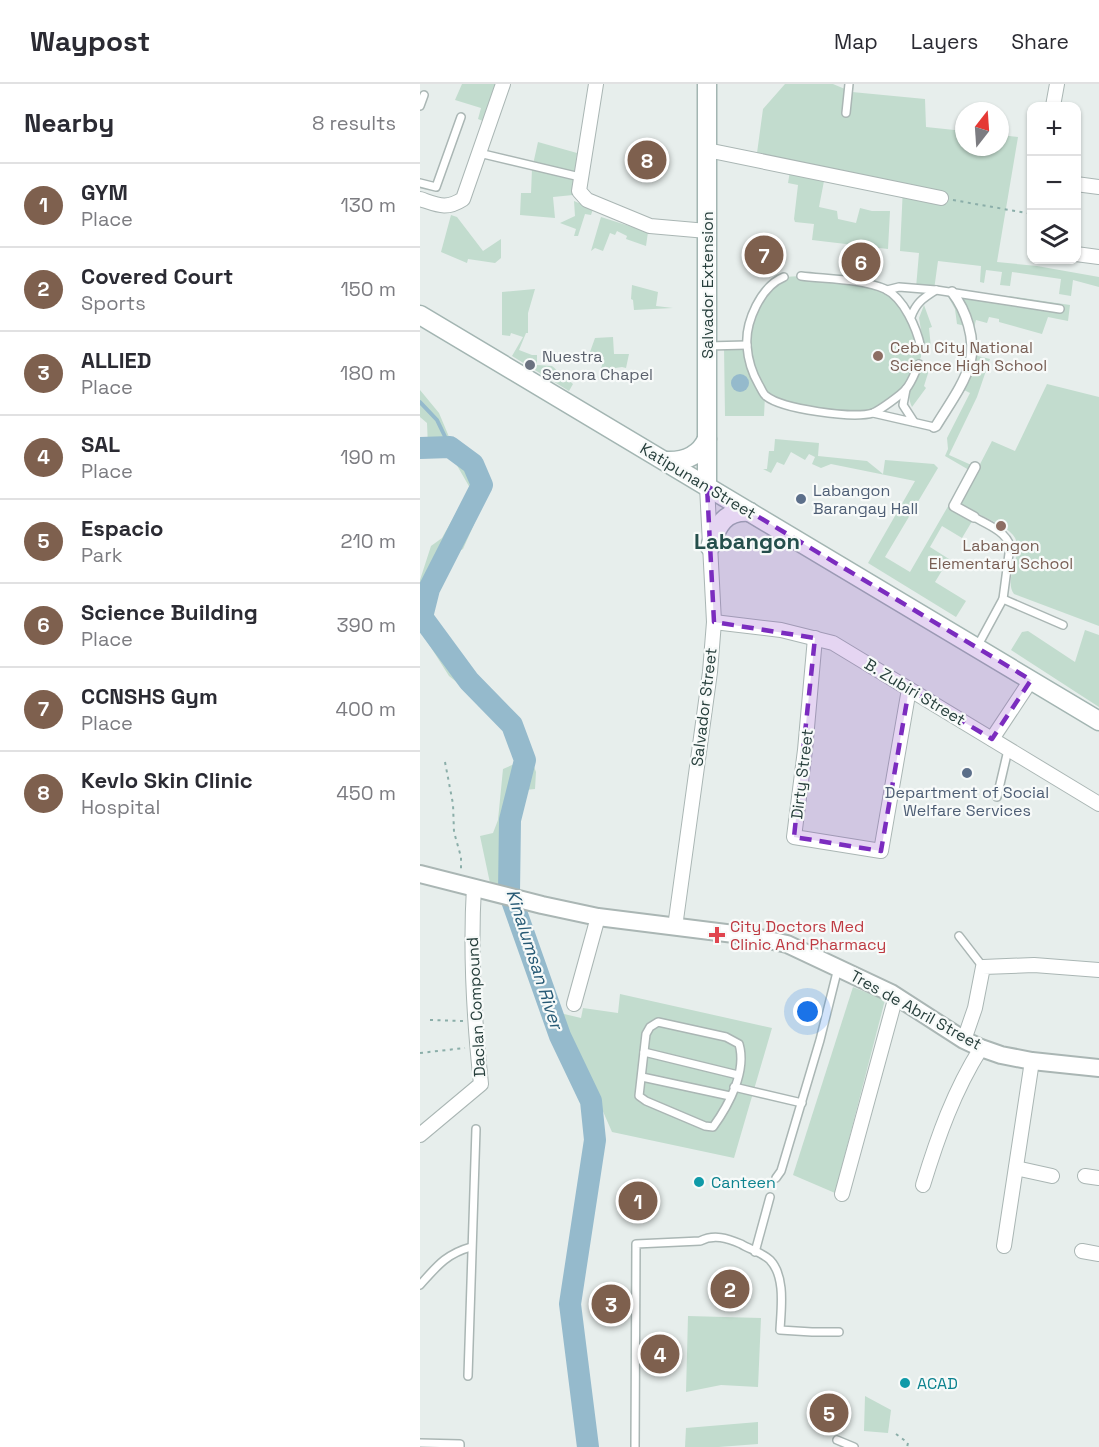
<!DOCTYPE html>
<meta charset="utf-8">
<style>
body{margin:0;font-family:"Space Grotesk",sans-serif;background:#f2f2f3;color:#2b2b33}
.controls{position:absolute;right:18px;top:18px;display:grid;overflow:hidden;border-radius:12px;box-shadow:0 2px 4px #0004}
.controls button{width:54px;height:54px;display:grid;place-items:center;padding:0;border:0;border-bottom:2px solid #e1e1e2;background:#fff;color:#2b2b33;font:30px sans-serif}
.compass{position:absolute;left:535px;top:18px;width:54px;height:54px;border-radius:50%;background:#fff;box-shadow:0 2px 4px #0004;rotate:17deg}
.you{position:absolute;left:388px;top:928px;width:21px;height:21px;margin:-15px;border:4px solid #fff;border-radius:50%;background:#1a73e8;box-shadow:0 0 0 9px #1a73e833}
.badge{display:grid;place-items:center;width:39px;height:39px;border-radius:50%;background:#7e604e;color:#fff;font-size:20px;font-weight:700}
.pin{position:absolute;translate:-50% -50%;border:3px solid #fff;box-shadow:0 2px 6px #0006}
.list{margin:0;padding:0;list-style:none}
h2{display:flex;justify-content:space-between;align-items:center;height:78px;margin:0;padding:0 24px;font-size:26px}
h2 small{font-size:20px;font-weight:400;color:#7c7c81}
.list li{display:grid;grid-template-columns:39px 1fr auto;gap:18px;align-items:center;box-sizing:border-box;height:84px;padding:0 24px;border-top:2px solid #e1e1e2}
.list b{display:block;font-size:22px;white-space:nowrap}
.list p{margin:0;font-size:20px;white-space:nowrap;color:#7c7c81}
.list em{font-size:20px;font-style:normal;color:#7c7c81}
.icon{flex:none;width:33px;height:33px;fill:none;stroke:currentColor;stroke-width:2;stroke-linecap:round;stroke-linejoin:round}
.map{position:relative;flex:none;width:679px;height:1363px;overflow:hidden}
header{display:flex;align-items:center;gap:36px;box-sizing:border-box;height:84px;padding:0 30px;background:#fff;border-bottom:2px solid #e1e1e2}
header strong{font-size:28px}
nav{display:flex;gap:33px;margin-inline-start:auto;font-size:21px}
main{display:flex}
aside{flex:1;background:#fff}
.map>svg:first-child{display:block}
.green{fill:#c2dcce}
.water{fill:#95bacc}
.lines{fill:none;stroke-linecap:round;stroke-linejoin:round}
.stream{stroke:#95bacc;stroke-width:4}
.river{stroke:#95bacc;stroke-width:22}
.service-casing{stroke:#aab6b4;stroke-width:10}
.pedestrian-casing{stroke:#aab6b4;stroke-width:12}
.minor-casing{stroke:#aab6b4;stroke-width:16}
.tertiary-casing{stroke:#aab6b4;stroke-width:20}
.secondary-casing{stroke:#a3b5b2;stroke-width:21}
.path{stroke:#8baea9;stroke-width:2;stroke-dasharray:3 4.5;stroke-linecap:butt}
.service{stroke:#fff;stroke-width:7}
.pedestrian{stroke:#fff;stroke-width:9}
.minor{stroke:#fff;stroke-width:14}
.tertiary{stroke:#fff;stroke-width:16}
.secondary{stroke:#fff;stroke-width:18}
.marked{fill:#7b2cbf;fill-opacity:0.2;stroke:#7b2cbf;stroke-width:4.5;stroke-dasharray:12 8;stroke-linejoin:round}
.education-dot{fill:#8d6e63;stroke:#f7faf9;stroke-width:2}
.worship-dot{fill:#6b7280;stroke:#f7faf9;stroke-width:2}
.service-dot{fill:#5c6f8a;stroke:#f7faf9;stroke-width:2}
.health-dot{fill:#e0444e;stroke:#f7faf9;stroke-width:2}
.culture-dot{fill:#0f9aa8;stroke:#f7faf9;stroke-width:2}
.labels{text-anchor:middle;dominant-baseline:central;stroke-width:4.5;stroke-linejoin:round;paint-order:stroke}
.street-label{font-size:16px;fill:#273f3c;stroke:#f7faf9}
.education-label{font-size:16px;fill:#785e54;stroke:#f7faf9;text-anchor:start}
.worship-label{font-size:16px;fill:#5b616d;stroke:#f7faf9;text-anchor:start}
.service-label{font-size:16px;fill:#4e5e75;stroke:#f7faf9;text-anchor:start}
.health-label{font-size:16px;fill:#be3a42;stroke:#f7faf9;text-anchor:start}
.culture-label{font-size:16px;fill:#0d838f;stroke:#f7faf9;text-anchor:start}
.water-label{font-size:18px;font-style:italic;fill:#275a75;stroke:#f7faf9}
.district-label{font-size:22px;font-weight:bold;fill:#254f4c;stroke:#f7faf9}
</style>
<header>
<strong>Waypost</strong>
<nav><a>Map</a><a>Layers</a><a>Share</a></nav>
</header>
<main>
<aside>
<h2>Nearby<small>8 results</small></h2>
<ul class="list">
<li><span class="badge">1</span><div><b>GYM</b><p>Place</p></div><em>130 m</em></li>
<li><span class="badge">2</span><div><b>Covered Court</b><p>Sports</p></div><em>150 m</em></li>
<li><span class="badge">3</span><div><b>ALLIED</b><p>Place</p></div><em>180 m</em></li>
<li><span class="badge">4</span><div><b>SAL</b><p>Place</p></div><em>190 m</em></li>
<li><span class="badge">5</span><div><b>Espacio</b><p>Park</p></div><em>210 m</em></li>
<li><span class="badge">6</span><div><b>Science Building</b><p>Place</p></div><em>390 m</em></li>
<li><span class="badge">7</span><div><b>CCNSHS Gym</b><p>Place</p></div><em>400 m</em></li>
<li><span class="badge">8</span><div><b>Kevlo Skin Clinic</b><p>Hospital</p></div><em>450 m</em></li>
</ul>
</aside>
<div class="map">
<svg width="679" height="1363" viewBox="0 0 679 1363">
<rect width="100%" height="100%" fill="#e7eeec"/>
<!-- green -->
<g class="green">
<path d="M 42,0 L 77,0 L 63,37 L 58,35 L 61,24 L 35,16 Z"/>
<path d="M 365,0 L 413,0 L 432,8 L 505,15 L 506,43 L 544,47 L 544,63 L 580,63 L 580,51 L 598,53 L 577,178 L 617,182 L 679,193 L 679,203 L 653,196 L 651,212 L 639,210 L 641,195 L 592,188 L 590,202 L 580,201 L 582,188 L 566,186 L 564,199 L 560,198 L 561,182 L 518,177 L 514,206 L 496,204 L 499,169 L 480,167 L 483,103 L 337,69 L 343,25 Z"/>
<path d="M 118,58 L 157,69 L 153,111 L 133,113 L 135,134 L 100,131 L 101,109 L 111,109 L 112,85 Z"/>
<path d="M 370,87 L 404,97 L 399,123 L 417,127 L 418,135 L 436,139 L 440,124 L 452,127 L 470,127 L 468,165 L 392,156 L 394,140 L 375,138 L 374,135 L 378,101 L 368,99 Z"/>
<path d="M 154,117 L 173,125 L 171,131 L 165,130 L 158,152 L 154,152 L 156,145 L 140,139 L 155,132 Z"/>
<path d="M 31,131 L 37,133 L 63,167 L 81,155 L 81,174 L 75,179 L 48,175 L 47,179 L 21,168 Z"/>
<path d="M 181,133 L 228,148 L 226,162 L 206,155 L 207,152 L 197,147 L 195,151 L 190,149 L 183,167 L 175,164 L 171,167 Z"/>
<path d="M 381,192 L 447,200 L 467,206 L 485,225 L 501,264 L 501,273 L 486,305 L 453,329 L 395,327 L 345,312 L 344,332 L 305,332 L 304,262 L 327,261 L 331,234 L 344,209 L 364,193 Z"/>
<path d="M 212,201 L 238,208 L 236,222 L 253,224 L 214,226 L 213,216 L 211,215 Z"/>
<path d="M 115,205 L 108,229 L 108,249 L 106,249 L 99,266 L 112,271 L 117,271 L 117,281 L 132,282 L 153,300 L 149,307 L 92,272 L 103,253 L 91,249 L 90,252 L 82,251 L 82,208 Z"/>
<path d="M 525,207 L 588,216 L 589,212 L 650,221 L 648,237 L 628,233 L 622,250 L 579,238 L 579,235 L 569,233 L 567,239 L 556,236 L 554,244 L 537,240 L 535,225 Z"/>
<path d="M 504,221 L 512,243 L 509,244 L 511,264 L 504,264 L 499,234 Z"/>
<path d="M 193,253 L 194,270 L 209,270 L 206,284 L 202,283 L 182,286 L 181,285 L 184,273 L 170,268 L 175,254 Z"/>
<path d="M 554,271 L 570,275 L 557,313 L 529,371 L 558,384 L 572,357 L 595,367 L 627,300 L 679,313 L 679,542 L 594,510 C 582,493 607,468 593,451 C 585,441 567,435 557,429 L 542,454 L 522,442 L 510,463 L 529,475 L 515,498 L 546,517 L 536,533 L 448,479 L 495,397 L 411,380 L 401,384 L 392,380 L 395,373 L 389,370 L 385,376 L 371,368 L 364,381 L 357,378 L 351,389 L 343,385 L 347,385 L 349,367 L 354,367 L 355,355 L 399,359 L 398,372 L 447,377 L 463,390 L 465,376 L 514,380 L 518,384 L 465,473 L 490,488 L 549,386 L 525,372 L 528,365 L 527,354 L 550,309 L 540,304 Z"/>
<path d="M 502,281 L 510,283 L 504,302 L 506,304 L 492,323 C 484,305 496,298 502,281 Z"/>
<path d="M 0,306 L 19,329 L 32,360 L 54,377 L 64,399 L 71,402 L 43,465 L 28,473 L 13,503 L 9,527 L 14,545 L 63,605 L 103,642 L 111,674 L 116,688 L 115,705 L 105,706 L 93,742 L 92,804 L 70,799 L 60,752 L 73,749 L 78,736 L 83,685 L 99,678 L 89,647 L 63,619 L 29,592 L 0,546 L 0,496 L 11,462 L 22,454 L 50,404 L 31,371 L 9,371 L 8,366 L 0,366 L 0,358 L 8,363 L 7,339 L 0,333 Z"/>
<path d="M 665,546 L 679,551 L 679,623 L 591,566 L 602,548 L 608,547 L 655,578 Z"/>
<path d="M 433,903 L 465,916 L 415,1109 L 373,1091 Z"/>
<path d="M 200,910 L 352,944 L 314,1074 L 192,1048 L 140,929 L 161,934 L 163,924 L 198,929 Z"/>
<path d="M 268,1232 L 341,1234 L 338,1303 L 301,1301 L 266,1308 Z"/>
<path d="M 404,1308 L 416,1310 L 414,1349 L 402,1348 Z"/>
<path d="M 445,1312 L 471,1326 L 468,1349 L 444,1347 Z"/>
<path d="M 338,1338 L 338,1360 L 299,1363 L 265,1363 L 266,1344 Z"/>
</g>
<!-- water -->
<circle class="water" cx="320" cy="299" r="9"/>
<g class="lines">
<!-- stream -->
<path class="stream" d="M 0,318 L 17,336 L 30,363"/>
<!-- river -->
<path class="river" d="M 0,364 L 30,363 L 53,380 L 62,401 L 9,505 L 2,533 L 49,597 L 92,641 L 105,676 L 90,736 L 89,808 L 140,952 L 171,1017 L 175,1056 L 150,1220 L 168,1363"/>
<!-- service casing -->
<g class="service-casing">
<g id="service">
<path d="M 0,22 L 4,11"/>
<path d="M 426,29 L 429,0"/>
<path d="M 59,69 L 160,93"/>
<path d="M 0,99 L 16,103 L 41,33"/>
<path d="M 381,192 C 406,195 443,195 465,205 C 484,214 497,245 501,264"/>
<path d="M 364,193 C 341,202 325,238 327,262 C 328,276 332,289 339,301 C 341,304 343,310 346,312 C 362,325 433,335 453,329 C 460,326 481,311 486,305 C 492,298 495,288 499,280"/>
<path d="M 467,206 L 479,203 L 516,206 L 640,225"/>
<path d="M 491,233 C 496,219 503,214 516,206"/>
<path d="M 287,262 L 327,261"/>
<path d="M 486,305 L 483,321 L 494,338"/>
<path d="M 453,329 L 514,343"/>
<path d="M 554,433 C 566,440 586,447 590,462 L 583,515 L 557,563"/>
<path d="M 583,515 L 643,541"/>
<path d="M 577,713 L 588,666"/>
<path d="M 539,852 L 563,883"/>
<path d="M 238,938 L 306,953 L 319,960 C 327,987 309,1021 293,1043 L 285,1042 L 226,1017 L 219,1012 L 226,950 L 230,943 Z"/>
<path d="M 224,968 L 318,991"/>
<path d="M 222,993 L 310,1012"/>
<path d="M 314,1003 L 382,1019"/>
<path d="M 356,1094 L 361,1087 L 400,956 L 418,884"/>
<path d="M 335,1168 L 350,1113"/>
<path d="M 0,1201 C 17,1182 26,1170 51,1163"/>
<path d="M 48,1292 L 56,1045"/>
<path d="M 417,1356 L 434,1363"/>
<path d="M 0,1359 L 40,1360 L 40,1363"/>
<path d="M 215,1363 L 216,1160 L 280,1157 C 294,1150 307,1154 321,1160 C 329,1165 343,1169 350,1176 C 366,1193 361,1225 360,1246 L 392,1248 L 419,1248"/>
</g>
</g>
<!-- pedestrian casing -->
<g class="pedestrian-casing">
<g id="pedestrian">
<path d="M 514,343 L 516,342 C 528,322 544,301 550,279 C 556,255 546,226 532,208"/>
<path d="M 554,433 L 534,422 L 555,383"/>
</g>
</g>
<!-- minor casing -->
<g class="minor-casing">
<g id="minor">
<path d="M 176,0 L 159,107 L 167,116 L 230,142 L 287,147"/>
<path d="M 633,22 L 637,0"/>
<path d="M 287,66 L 521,114"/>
<path d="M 656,100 L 679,103"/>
<path d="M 0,115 C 18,121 26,126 43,115 L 83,0"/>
<path d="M 656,170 L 679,173"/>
<path d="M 294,538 L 361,546 L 413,559 L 679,720"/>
<path d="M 395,554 L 385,666 L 374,753 L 461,767 L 489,605"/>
<path d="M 572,655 L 611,596"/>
<path d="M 255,843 L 290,588 L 294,538 L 287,402"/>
<path d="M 154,920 L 178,833"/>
<path d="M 544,956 L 555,924 L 563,883 L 614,881 L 679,886"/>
<path d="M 0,1051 L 61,1000 C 54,935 50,868 54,803"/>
<path d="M 596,1084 L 632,1092"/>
<path d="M 665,1092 L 679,1094"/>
<path d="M 503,1101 C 518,1052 534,1007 561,964"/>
<path d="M 422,1110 L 476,912"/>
<path d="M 584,1162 L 612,977"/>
<path d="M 662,1167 L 679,1170"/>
</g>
</g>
<!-- tertiary casing -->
<g class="tertiary-casing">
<path id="tertiary" d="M 0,790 L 122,821 L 178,833 L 330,852 L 367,860 L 471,909 L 544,956 L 561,964 L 581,971 L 612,977 L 679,984"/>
</g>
<!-- secondary casing -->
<g class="secondary-casing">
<g id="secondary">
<path d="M 287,0 L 287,402"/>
<path d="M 0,231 L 679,637"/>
<path d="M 245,377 C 263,378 279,373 287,355"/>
<path d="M 290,463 C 297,441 305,426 330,428"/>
</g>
</g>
<!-- path -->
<g class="path">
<path d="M 533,116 L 612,130"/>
<path d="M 25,678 L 33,720 L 34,748 L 41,773 L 41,787"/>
<path d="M 10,936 L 43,937"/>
<path d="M 0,969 L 45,964"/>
<path d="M 476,1350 L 488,1359 L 487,1363"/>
</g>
<!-- service -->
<use href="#service" class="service"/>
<!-- pedestrian -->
<use href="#pedestrian" class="pedestrian"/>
<!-- minor -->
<use href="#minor" class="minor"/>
<!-- tertiary -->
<use href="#tertiary" class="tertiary"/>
<!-- secondary -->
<use href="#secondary" class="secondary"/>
</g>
<!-- marked area -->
<path class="marked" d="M 287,402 L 611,596 L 572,655 L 489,605 L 461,767 L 374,753 L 395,554 L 294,538 Z"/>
<!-- markers -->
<g class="education-dot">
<circle cx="458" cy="272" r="6"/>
<circle cx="581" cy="442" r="6"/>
</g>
<circle class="worship-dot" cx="110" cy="281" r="6"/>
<g class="service-dot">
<circle cx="381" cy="415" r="6"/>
<circle cx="547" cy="689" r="6"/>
</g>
<path class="health-dot" d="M294 842h6v6h6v6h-6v6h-6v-6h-6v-6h6z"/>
<g class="culture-dot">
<circle cx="279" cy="1098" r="6"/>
<circle cx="485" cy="1299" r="6"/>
</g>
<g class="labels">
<!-- street labels -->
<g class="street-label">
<text transform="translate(287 201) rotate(-90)">Salvador Extension</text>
<text transform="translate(278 397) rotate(31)">Katipunan Street</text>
<text transform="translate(495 608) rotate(31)">B. Zubiri Street</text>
<text transform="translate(284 623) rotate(-83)">Salvador Street</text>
<text transform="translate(382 690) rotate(-83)">Dirty Street</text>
<text transform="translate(56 923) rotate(-93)">Daclan Compound</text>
<text transform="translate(496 926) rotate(29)">Tres de Abril Street</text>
</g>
<!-- education labels -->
<g class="education-label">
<text x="470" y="263">Cebu City National<tspan x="470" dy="18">Science High School</tspan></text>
<text x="581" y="461" text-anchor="middle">Labangon<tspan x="581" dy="18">Elementary School</tspan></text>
</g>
<!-- worship labels -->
<g class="worship-label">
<text x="122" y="272">Nuestra<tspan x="122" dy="18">Senora Chapel</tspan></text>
</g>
<!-- service labels -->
<g class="service-label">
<text x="393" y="406">Labangon<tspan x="393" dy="18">Barangay Hall</tspan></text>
<text x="547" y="708" text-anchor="middle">Department of Social<tspan x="547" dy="18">Welfare Services</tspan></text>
</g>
<!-- health labels -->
<g class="health-label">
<text x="310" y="842">City Doctors Med<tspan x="310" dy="18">Clinic And Pharmacy</tspan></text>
</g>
<!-- culture labels -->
<g class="culture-label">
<text x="291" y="1098">Canteen</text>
<text x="497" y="1299">ACAD</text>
</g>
<!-- water labels -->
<g class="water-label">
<text transform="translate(115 875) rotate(72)">Kinalumsan River</text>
</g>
<!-- district labels -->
<g class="district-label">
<text x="327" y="457">Labangon</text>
</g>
</g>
</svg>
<div class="controls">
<button>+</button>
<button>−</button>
<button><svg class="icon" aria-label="layers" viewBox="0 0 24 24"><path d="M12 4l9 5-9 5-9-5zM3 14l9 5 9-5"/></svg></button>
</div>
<svg class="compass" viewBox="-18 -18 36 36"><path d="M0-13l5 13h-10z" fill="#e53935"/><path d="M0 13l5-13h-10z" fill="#7c7c81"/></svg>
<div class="you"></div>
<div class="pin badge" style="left:218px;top:1117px">1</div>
<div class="pin badge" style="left:310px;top:1205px">2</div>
<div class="pin badge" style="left:191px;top:1220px">3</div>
<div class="pin badge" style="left:240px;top:1270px">4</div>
<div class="pin badge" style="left:409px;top:1329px">5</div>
<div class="pin badge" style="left:441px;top:178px">6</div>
<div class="pin badge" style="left:344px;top:171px">7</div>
<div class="pin badge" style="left:227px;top:76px">8</div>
</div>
</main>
